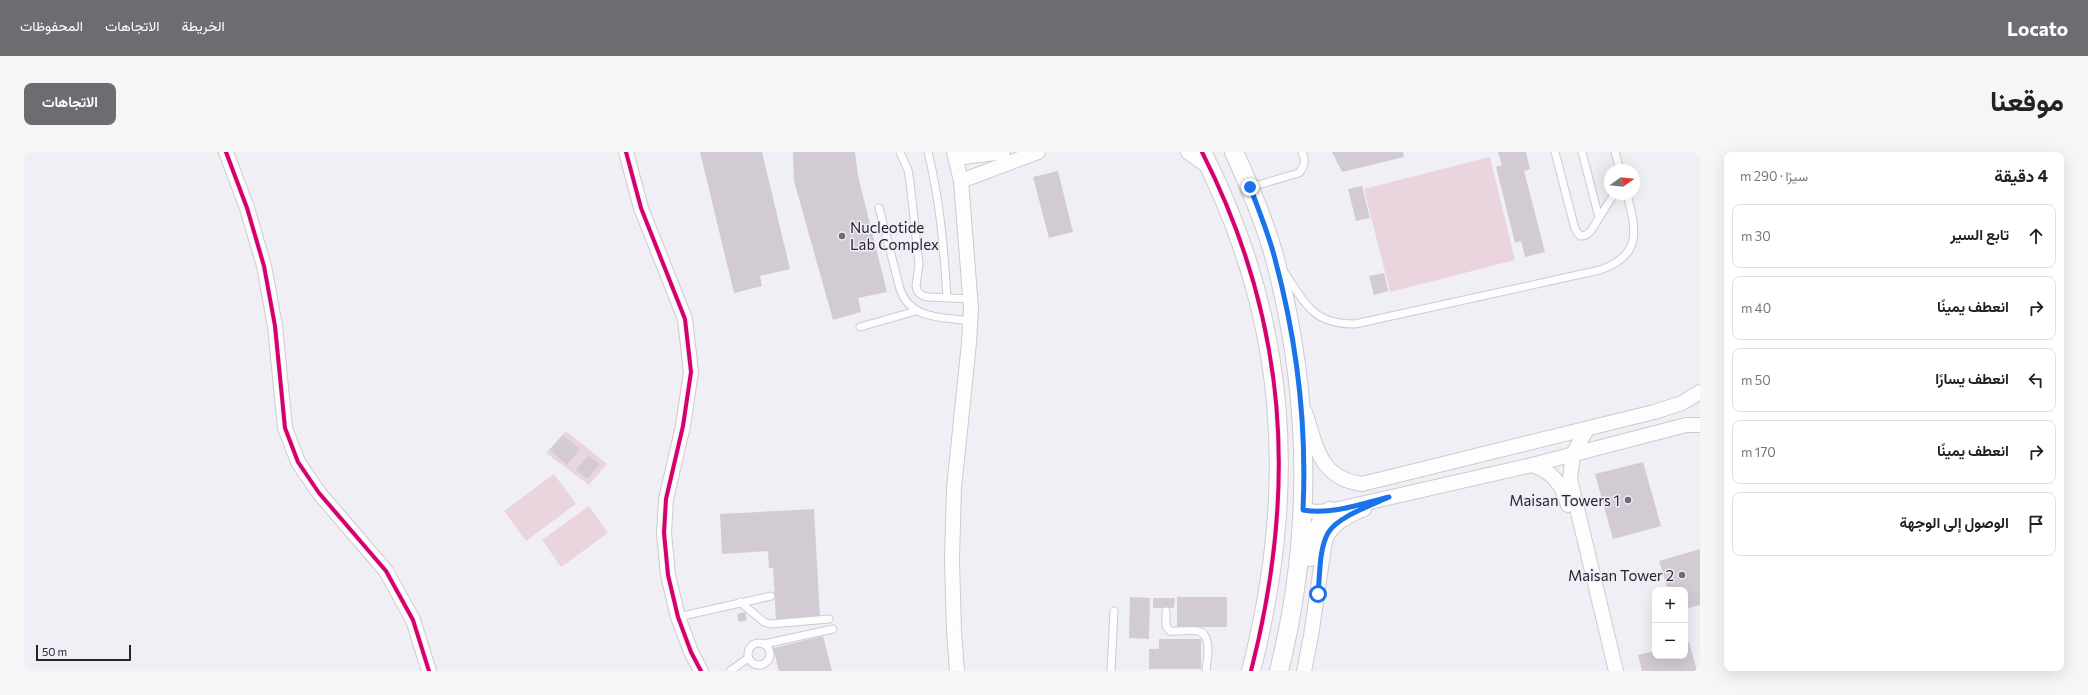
<!DOCTYPE html>
<html lang="ar">
<meta charset="utf-8">
<style>
body{margin:0;font-family:Commissioner,Vazirmatn,sans-serif;background:#f6f6f6;color:#222;direction:rtl}
.controls{position:absolute;right:12px;bottom:12px;display:grid;overflow:hidden;border-radius:8px;box-shadow:0 4px 16px #0002}
.controls button{width:36px;height:36px;display:grid;place-items:center;padding:0;border:0;border-bottom:1px solid #e0e0e0;background:#fff;color:#222;font:20px sans-serif}
.compass{position:absolute;left:1580px;top:12px;width:36px;height:36px;border-radius:50%;background:#fff;box-shadow:0 4px 16px #0002;rotate:76deg}
.scale{position:absolute;left:12px;bottom:10px;width:95px;box-sizing:border-box;padding-left:4px;border:2px solid #26252a;border-top:0;font-size:11px;line-height:14px;white-space:nowrap;color:#26252a;-webkit-text-stroke:3px #f0ecf9;paint-order:stroke}
.stop{position:absolute;width:12px;height:12px;margin:-9px;border:3px solid #1a73e8;border-radius:50%;background:#fff}
.stop.end{background:#1a73e8;border-color:#fff;box-shadow:0 1px 4px #0008}
.list{margin:0;padding:0;list-style:none}
h2{display:flex;justify-content:space-between;align-items:center;height:52px;margin:0;padding:0 16px;font-size:17px}
h2 small{font-size:13px;font-weight:400;color:#767676}
.list li{display:grid;grid-template-columns:26px 1fr auto;gap:12px;align-items:center;box-sizing:border-box;height:64px;margin:0 8px 8px;padding:0 8px;border:1px solid #e0e0e0;border-radius:8px}
.list b{display:block;font-size:15px;white-space:nowrap}
.list em{font-size:13px;font-style:normal;color:#767676}
.icon{flex:none;width:22px;height:22px;fill:none;stroke:currentColor;stroke-width:2;stroke-linecap:round;stroke-linejoin:round}
.map{position:relative;flex:none;width:1676px;height:519px;overflow:hidden;direction:ltr;border-radius:8px}
header{display:flex;align-items:center;gap:24px;box-sizing:border-box;height:56px;padding:0 20px;background:#6d6c71;color:#fff}
header strong{font-size:19px}
nav{display:flex;gap:22px;margin-inline-start:auto;font-size:14px}
.intro{display:flex;align-items:center;justify-content:space-between;box-sizing:border-box;height:96px;padding:0 24px}
h1{margin:0;font-size:28px}
.button{padding:10px 18px;border-radius:8px;background:#6d6c71;color:#fff;font-size:14px;font-weight:700}
main{display:flex;gap:24px;padding:0 24px}
aside{flex:1;background:#fff;border-radius:8px;box-shadow:0 4px 16px #0002}
.map>svg:first-child{display:block}
.green{fill:#ead5de}
.building{fill:#d2cbd4}
.lines{fill:none;stroke-linecap:round;stroke-linejoin:round}
.service-casing{stroke:#cccbd0;stroke-width:9}
.minor-casing{stroke:#cccbd0;stroke-width:16}
.tertiary-casing{stroke:#cccbd0;stroke-width:20}
.service{stroke:#fdfdfe;stroke-width:7}
.minor{stroke:#fdfdfe;stroke-width:14}
.tertiary{stroke:#fdfdfe;stroke-width:18}
.cycleway-casing{stroke:#f0ecf9;stroke-width:6}
.cycleway{stroke:#d6006c;stroke-width:4}
.route{stroke:#1a73e8;stroke-width:5}
.poi-dot{fill:#6d6c71;stroke:#f0ecf9;stroke-width:1.5}
.labels{text-anchor:middle;dominant-baseline:central;stroke-width:3;stroke-linejoin:round;paint-order:stroke}
.poi-label{font-size:15px;fill:#26252a;stroke:#f0ecf9;text-anchor:end}
</style>
<header>
<strong>Locato</strong>
<nav><a>الخريطة</a><a>الاتجاهات</a><a>المحفوظات</a></nav>
</header>
<div class="intro"><h1>موقعنا</h1><a class="button">الاتجاهات</a></div>
<main>
<aside>
<h2>4 دقيقة<small>سيرًا · 290 m</small></h2>
<ul class="list">
<li><svg class="icon" aria-label="ahead" viewBox="0 0 24 24"><path d="M12 20V5M6 11l6-6 6 6"/></svg><div><b>تابع السير</b></div><em>30 m</em></li>
<li><svg class="icon" aria-label="right" viewBox="0 0 24 24"><path d="M7 20v-9h11M14 6l5 5-5 5"/></svg><div><b>انعطف يمينًا</b></div><em>40 m</em></li>
<li><svg class="icon" aria-label="left" viewBox="0 0 24 24"><path d="M17 20v-9H6M10 6l-5 5 5 5"/></svg><div><b>انعطف يسارًا</b></div><em>50 m</em></li>
<li><svg class="icon" aria-label="right" viewBox="0 0 24 24"><path d="M7 20v-9h11M14 6l5 5-5 5"/></svg><div><b>انعطف يمينًا</b></div><em>170 m</em></li>
<li><svg class="icon" aria-label="arrive" viewBox="0 0 24 24"><path d="M6 21V4h12l-3 4 3 4H6"/></svg><div><b>الوصول إلى الوجهة</b></div></li>
</ul>
</aside>
<div class="map">
<svg width="1676" height="519" viewBox="0 0 1676 519">
<rect width="100%" height="100%" fill="#f1eff6"/>
<!-- green -->
<g class="green">
<path d="M 1466,5 L 1491,108 L 1366,140 L 1340,37 Z"/>
<path d="M 542,279 L 583,312 L 565,333 L 522,301 Z"/>
<path d="M 530,322 L 552,352 L 502,389 L 480,359 Z"/>
<path d="M 565,354 L 584,381 L 537,415 L 518,388 Z"/>
</g>
<!-- building -->
<g class="building">
<path d="M 676,0 L 738,0 L 766,117 L 736,124 L 738,134 L 710,141 Z"/>
<path d="M 769,0 L 831,0 L 834,24 L 863,140 L 834,146 L 837,160 L 809,168 L 770,29 Z"/>
<path d="M 1308,0 L 1379,0 L 1380,5 L 1318,20 Z"/>
<path d="M 1474,0 L 1502,0 L 1506,17 L 1500,19 L 1521,100 L 1501,105 L 1497,89 L 1491,91 L 1472,15 L 1478,13 Z"/>
<path d="M 1034,19 L 1049,80 L 1025,86 L 1009,25 Z"/>
<path d="M 1338,34 L 1346,66 L 1332,69 L 1324,37 Z"/>
<path d="M 1360,121 L 1364,139 L 1350,143 L 1345,124 Z"/>
<path d="M 539,283 L 556,297 L 543,313 L 526,298 Z"/>
<path d="M 565,303 L 576,312 L 563,327 L 552,318 Z"/>
<path d="M 1619,310 L 1637,374 L 1589,387 L 1571,322 Z"/>
<path d="M 790,357 L 796,465 L 752,468 L 749,416 L 745,416 L 744,399 L 698,402 L 696,362 Z"/>
<path d="M 1676,397 L 1676,453 L 1661,457 L 1661,438 L 1644,438 L 1635,409 Z"/>
<path d="M 1106,445 L 1126,446 L 1125,487 L 1105,486 Z"/>
<rect x="1153" y="445" width="50" height="30"/>
<path d="M 1129,446 L 1151,446 L 1150,456 L 1129,456 Z"/>
<path d="M 721,460 L 723,468 L 715,470 L 713,462 Z"/>
<path d="M 799,484 L 808,519 L 755,519 L 749,496 Z"/>
<path d="M 1135,487 L 1177,487 L 1177,517 L 1125,517 L 1125,497 L 1135,497 Z"/>
<path d="M 1665,490 L 1673,519 L 1618,519 L 1614,503 L 1631,499 L 1631,504 L 1661,504 L 1661,491 Z"/>
</g>
<g class="lines">
<!-- service casing -->
<g class="service-casing">
<g id="service">
<path d="M 876,0 L 884,18 L 886,30 L 895,112 L 892,134 L 894,140 L 899,144 L 905,145 L 947,147"/>
<path d="M 904,0 C 916,48 920,97 923,146"/>
<path d="M 1531,0 L 1551,77 L 1556,84 C 1566,85 1570,73 1575,66 L 1558,0"/>
<path d="M 1591,0 L 1596,18"/>
<path d="M 1227,35 L 1275,21 C 1281,13 1282,9 1278,0"/>
<path d="M 855,56 L 876,137 C 886,168 919,165 946,169"/>
<path d="M 1575,66 L 1590,42"/>
<path d="M 1260,120 C 1282,152 1288,172 1331,172 L 1576,118 C 1619,103 1612,78 1603,42"/>
<path d="M 836,175 L 892,159"/>
<path d="M 716,450 L 740,470 L 746,472 L 805,467"/>
<path d="M 1142,459 L 1142,474 L 1146,479 C 1155,480 1165,477 1174,479 C 1189,483 1183,508 1182,519"/>
<path d="M 654,465 L 747,444"/>
<circle cx="735" cy="502" r="11"/>
<path d="M 740,492 L 809,477"/>
<path d="M 706,519 L 724,506"/>
<path d="M 1087,519 L 1090,459"/>
</g>
</g>
<!-- minor casing -->
<g class="minor-casing">
<g id="minor">
<path d="M 202,0 L 223,56 L 240,114 L 251,174 L 261,276 L 274,310 L 295,341 L 362,419 L 389,468 L 405,519"/>
<path d="M 602,0 L 617,56 L 661,167 L 667,220 L 659,274 L 642,347 L 640,381 L 644,423 L 654,465 L 667,500 L 677,519"/>
<path d="M 930,0 L 937,29 L 947,156 L 945,191 L 930,336 L 928,408 L 930,479 L 933,519"/>
<path d="M 1164,0 L 1185,15"/>
<path d="M 932,6 L 979,0"/>
<path d="M 937,29 L 1014,0"/>
<path d="M 1281,260 C 1293,295 1295,326 1338,332 L 1630,260 L 1658,251 L 1676,240"/>
<path d="M 1563,277 L 1549,302 L 1546,327 L 1592,519"/>
<path d="M 1508,313 C 1528,319 1539,333 1544,353"/>
<path d="M 1279,358 L 1292,360 L 1306,359 L 1508,313 L 1662,273 L 1676,273"/>
<path d="M 1280,519 L 1287,484 L 1301,388 C 1308,371 1324,364 1340,357"/>
</g>
</g>
<!-- tertiary casing -->
<g class="tertiary-casing">
<g id="tertiary">
<path d="M 1178,0 C 1264,169 1274,336 1227,519"/>
<path d="M 1210,0 C 1226,35 1241,70 1251,107 C 1287,244 1289,382 1255,519"/>
<path d="M 1286,405 C 1289,384 1293,375 1306,359"/>
</g>
</g>
<!-- service -->
<use href="#service" class="service"/>
<!-- minor -->
<use href="#minor" class="minor"/>
<!-- tertiary -->
<use href="#tertiary" class="tertiary"/>
<!-- cycleway casing -->
<g class="cycleway-casing">
<g id="cycleway">
<path d="M 202,0 L 223,56 L 240,114 L 251,174 L 261,276 L 274,310 L 295,341 L 362,419 L 389,468 L 405,519"/>
<path d="M 602,0 L 617,56 L 661,167 L 667,220 L 659,274 L 642,347 L 640,381 L 644,423 L 654,465 L 667,500 L 677,519"/>
<path d="M 1178,0 C 1264,169 1274,336 1227,519"/>
</g>
</g>
<!-- cycleway -->
<use href="#cycleway" class="cycleway"/>
</g>
<g class="lines">
<!-- route -->
<path class="route" d="M 1226,35 C 1235,59 1245,83 1251,107 C 1273,189 1283,273 1279,358 C 1308,363 1337,352 1365,345 C 1348,353 1313,365 1304,381 C 1295,397 1296,423 1294,442"/>
</g>
<!-- markers -->
<g class="poi-dot">
<circle cx="818" cy="84" r="4"/>
<circle cx="1604" cy="348" r="4"/>
<circle cx="1658" cy="423" r="4"/>
</g>
<g class="labels">
<!-- poi labels -->
<g class="poi-label">
<text x="826" y="75" text-anchor="start">Nucleotide<tspan x="826" dy="17">Lab Complex</tspan></text>
<text x="1596" y="348">Maisan Towers 1</text>
<text x="1650" y="423">Maisan Tower 2</text>
</g>
</g>
</svg>
<div class="controls">
<button>+</button>
<button>−</button>
</div>
<svg class="compass" viewBox="-18 -18 36 36"><path d="M0-13l5 13h-10z" fill="#e53935"/><path d="M0 13l5-13h-10z" fill="#767676"/></svg>
<div class="scale">50 m</div>
<div class="stop" style="left:1294px;top:442px"></div>
<div class="stop end" style="left:1226px;top:35px"></div>
</div>
</main>
